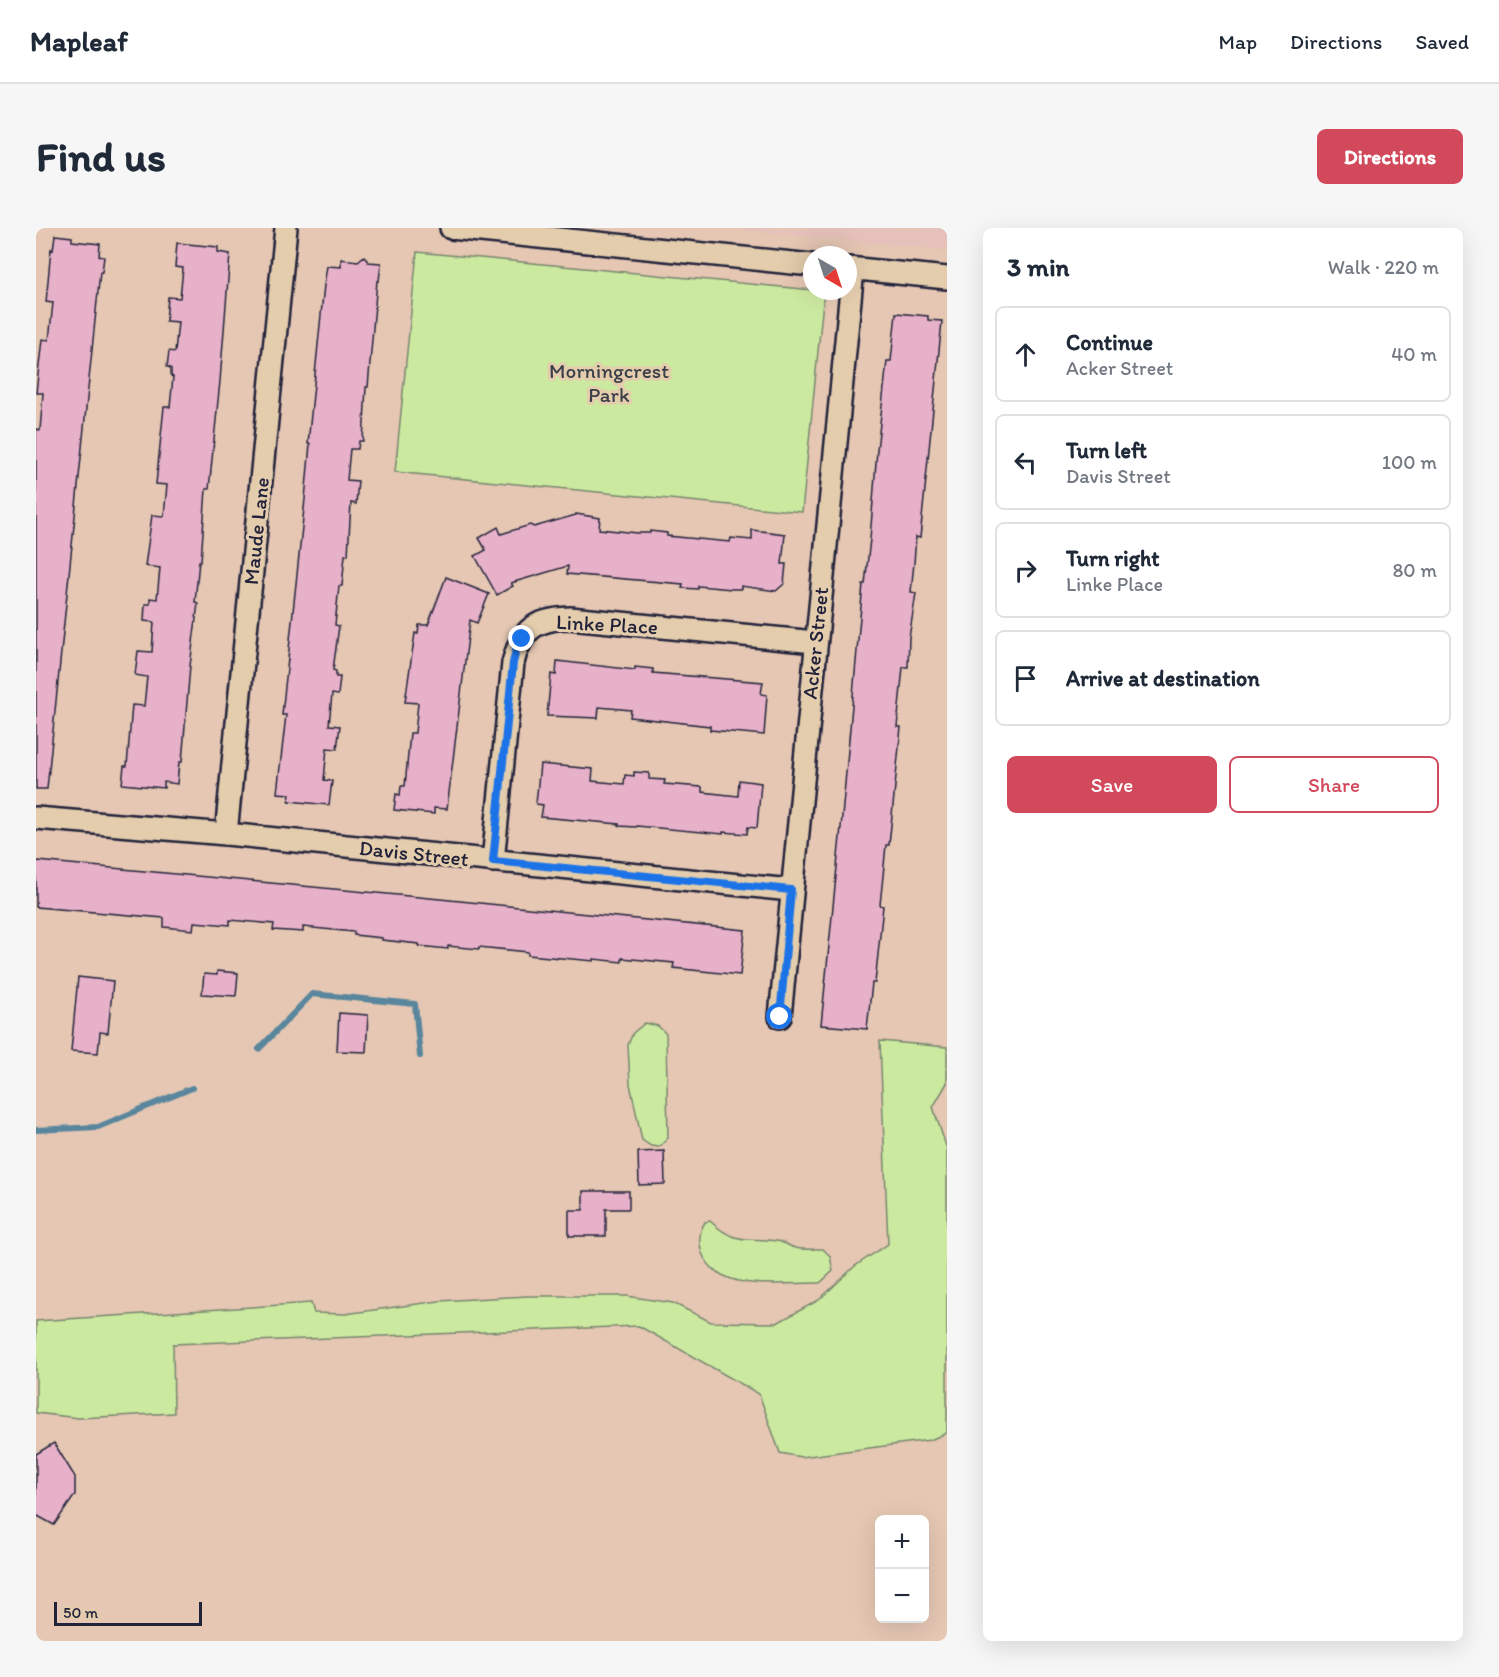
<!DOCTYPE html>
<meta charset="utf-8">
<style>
body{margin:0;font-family:Itim,sans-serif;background:#f6f6f7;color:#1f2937}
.controls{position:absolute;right:18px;bottom:18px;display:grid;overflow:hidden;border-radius:9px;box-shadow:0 6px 24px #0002}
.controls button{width:54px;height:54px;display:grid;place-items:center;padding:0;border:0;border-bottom:2px solid #e0e1e3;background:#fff;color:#1f2937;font:30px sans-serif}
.compass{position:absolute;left:767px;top:18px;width:54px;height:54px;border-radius:50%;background:#fff;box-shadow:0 6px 24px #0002;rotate:141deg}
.scale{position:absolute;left:18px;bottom:15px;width:148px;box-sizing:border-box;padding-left:6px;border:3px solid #22223b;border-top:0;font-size:16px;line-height:21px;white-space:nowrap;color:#22223b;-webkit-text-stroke:4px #e4cdad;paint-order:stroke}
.stop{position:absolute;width:18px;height:18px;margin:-14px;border:4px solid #1a73e8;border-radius:50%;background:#fff}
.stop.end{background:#1a73e8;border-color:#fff;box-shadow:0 2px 6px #0008}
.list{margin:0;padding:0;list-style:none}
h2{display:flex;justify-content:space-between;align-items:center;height:78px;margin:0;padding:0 24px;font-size:26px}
h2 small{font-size:20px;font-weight:400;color:#747a83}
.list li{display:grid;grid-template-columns:39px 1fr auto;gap:18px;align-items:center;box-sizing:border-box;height:96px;margin:0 12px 12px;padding:0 12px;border:2px solid #e0e1e3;border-radius:9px}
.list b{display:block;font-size:22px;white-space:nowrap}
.list p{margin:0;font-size:20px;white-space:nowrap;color:#747a83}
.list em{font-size:20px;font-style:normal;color:#747a83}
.actions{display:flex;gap:12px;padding:18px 24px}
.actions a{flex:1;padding:14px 0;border:2px solid #d1495b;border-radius:9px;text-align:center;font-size:21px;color:#d1495b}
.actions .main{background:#d1495b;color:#fff}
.icon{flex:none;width:33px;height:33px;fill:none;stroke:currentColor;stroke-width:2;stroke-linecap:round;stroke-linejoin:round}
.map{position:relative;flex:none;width:911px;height:1413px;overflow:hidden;border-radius:9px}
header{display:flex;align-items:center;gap:36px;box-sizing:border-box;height:84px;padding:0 30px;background:#fff;border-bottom:2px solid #e0e1e3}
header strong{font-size:28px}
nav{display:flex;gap:33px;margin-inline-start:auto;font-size:21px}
.intro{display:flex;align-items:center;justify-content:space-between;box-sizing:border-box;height:144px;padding:0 36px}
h1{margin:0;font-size:42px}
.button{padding:15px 27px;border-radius:9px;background:#d1495b;color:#fff;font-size:21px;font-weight:700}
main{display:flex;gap:36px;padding:0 36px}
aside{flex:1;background:#fff;border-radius:9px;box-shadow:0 6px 24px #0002}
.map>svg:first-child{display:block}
.built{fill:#e6c0ba}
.green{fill:#cce9a0;stroke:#77866e;stroke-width:1.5}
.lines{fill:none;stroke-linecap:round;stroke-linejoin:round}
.stream{stroke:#5a869d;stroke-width:6}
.building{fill:#e7b1c9;stroke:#22223b;stroke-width:1.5}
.minor-casing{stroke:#22223b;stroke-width:26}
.minor{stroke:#e4cdad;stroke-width:21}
.route{stroke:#1a73e8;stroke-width:8}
.labels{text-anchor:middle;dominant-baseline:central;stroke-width:6;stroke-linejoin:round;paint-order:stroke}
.park-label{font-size:21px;fill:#3c404a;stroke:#e4cdad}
.street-label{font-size:21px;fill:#22223b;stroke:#e4cdad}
</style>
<header>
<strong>Mapleaf</strong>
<nav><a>Map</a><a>Directions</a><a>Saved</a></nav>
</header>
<div class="intro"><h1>Find us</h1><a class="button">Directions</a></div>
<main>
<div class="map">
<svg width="911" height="1413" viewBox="0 0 911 1413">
<rect width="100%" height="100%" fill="#e5c7b3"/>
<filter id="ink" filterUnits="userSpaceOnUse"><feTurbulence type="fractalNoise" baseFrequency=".0167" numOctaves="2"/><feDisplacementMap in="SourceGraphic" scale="12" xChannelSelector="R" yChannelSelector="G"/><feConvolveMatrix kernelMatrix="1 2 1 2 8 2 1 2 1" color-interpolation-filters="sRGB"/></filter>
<g filter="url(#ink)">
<!-- built -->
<path class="built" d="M 696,0 L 911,0 L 911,22 L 696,1 Z"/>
<!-- green -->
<g class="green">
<path d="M 381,24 L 788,63 L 766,284 L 359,244 Z"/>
<path d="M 609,795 L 622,798 L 630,806 L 632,910 L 623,919 L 615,918 L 606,912 L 594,856 L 592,817 L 597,805 Z"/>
<path d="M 844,813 L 911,819 L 911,855 L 897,879 L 911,921 L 911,1203 L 908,1206 L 894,1212 L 765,1229 L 744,1225 L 723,1166 L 603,1098 L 137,1116 L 138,1185 L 43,1190 L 0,1185 L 0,1093 L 275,1075 L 278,1085 L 309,1086 L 403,1073 L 492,1068 L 590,1068 L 637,1075 L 675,1094 L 741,1095 L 783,1072 L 819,1038 L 852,1016 Z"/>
<path d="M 674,993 C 700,1017 709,1009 741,1013 C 747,1014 753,1018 759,1020 C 767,1022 778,1021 787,1021 L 794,1028 L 797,1043 L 784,1055 C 748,1054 683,1067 666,1025 C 662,1013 663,1004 669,994 Z"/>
</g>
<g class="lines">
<!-- stream -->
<g class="stream">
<path d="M 223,821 L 276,766 L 379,776 L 384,828"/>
<path d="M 0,902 L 62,899 L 156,860"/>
</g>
</g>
<!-- building -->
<g class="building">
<path d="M 19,7 L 36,9 L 36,13 L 64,16 L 63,28 L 68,29 L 66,44 L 64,44 L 11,561 L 0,561 L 0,201 L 4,202 L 7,165 L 0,165 L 6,111 L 13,112 L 17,75 L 10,74 L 15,21 L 17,22 Z"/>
<path d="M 141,15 L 182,19 L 182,24 L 194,26 L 184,153 L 173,261 L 170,261 L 165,333 L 163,333 L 159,374 L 162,375 L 154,438 L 146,534 L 143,534 L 141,556 L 128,554 L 128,560 L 86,556 L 88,538 L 91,538 L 96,477 L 108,478 L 111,449 L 99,447 L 102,423 L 116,424 L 118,394 L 108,393 L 109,376 L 114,376 L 114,370 L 121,371 L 124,340 L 109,338 L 116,287 L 128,288 L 131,257 L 120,256 L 128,179 L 134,179 L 137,149 L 135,148 L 135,140 L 131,139 L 133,123 L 139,124 L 142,94 L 130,93 L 132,69 L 144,70 L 147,40 L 139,39 Z"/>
<path d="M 328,28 L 332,34 L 345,35 L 343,53 L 341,53 L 332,159 L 330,159 L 327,213 L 323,213 L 322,221 L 314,221 L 311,252 L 322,253 L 320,276 L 315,275 L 312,327 L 309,327 L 306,358 L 303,358 L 299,397 L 303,398 L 297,442 L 300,443 L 300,449 L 304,449 L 302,467 L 296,466 L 293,497 L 304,498 L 301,521 L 291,520 L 288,552 L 296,553 L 293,577 L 253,573 L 254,566 L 241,565 L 250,487 L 246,487 L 269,271 L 274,216 L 272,216 L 288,57 L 291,38 L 305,39 L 305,31 L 322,33 Z"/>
<path d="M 860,85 L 892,88 L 892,92 L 906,93 L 884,310 L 880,309 L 878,335 L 875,364 L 880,365 L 873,410 L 872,439 L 867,439 L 861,499 L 865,499 L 853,617 L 850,617 L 847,648 L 844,677 L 847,678 L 839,755 L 836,755 L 831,801 L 785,797 L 806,589 L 827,356 L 829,356 L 834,311 L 841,222 L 851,133 L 855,133 Z"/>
<path d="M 540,286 L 564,290 L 563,301 L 602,305 L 614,305 L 614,303 L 631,305 L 631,308 L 694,314 L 695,310 L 716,312 L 716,302 L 749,306 L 746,336 L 750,336 L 748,356 L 740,363 L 705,358 L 705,361 L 696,361 L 662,358 L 662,361 L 646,360 L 647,356 L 531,346 L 532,338 L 475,355 L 477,358 L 461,367 L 439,328 L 450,322 L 443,310 L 462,299 L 465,306 L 494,297 L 498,299 L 540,287 Z"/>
<path d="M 410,349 L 453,366 L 441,395 L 434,392 L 411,581 L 398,580 L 398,586 L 358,582 L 360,566 L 364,567 L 365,558 L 369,558 L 374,505 L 379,505 L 382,475 L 369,474 L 379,405 L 382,406 L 383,397 L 392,397 Z"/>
<path d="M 521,433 L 599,442 L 599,439 L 617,441 L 617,445 L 727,454 L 725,466 L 731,467 L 728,507 L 674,502 L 674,498 L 594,489 L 595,482 L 563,479 L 562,490 L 511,488 L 515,446 L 520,447 Z"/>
<path d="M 504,536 L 557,541 L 556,553 L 588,556 L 589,547 L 598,548 L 598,544 L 613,545 L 613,551 L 629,552 L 628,556 L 666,559 L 666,564 L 702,568 L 703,552 L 725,555 L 721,600 L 712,599 L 711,606 L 687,604 L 687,606 L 601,598 L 600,599 L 583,598 L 583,596 L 505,589 L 507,577 L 500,576 Z"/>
<path d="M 2,633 L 404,671 L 709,702 L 704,747 L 637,740 L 638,735 L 586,730 L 586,734 L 558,731 L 558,733 L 492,727 L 492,724 L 443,719 L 443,721 L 412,718 L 412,721 L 383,718 L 383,716 L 346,712 L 346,710 L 318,707 L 318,704 L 267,699 L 267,704 L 237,702 L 238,696 L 194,692 L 194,697 L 158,694 L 157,702 L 128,699 L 128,690 L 0,679 L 0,634 Z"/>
<path d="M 181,743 L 202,745 L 200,768 L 166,766 L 168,746 L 181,747 Z"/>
<path d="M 42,749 L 77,753 L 72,805 L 64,804 L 62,825 L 35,823 Z"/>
<path d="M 303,785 L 332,787 L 330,824 L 301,823 Z"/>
<path d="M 628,923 L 629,956 L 603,957 L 602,924 Z"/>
<path d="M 547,963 L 593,963 L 593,981 L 570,981 L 570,1008 L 533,1008 L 533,982 L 547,982 Z"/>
<path d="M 18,1215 L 39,1249 L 39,1267 L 18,1297 L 0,1287 L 0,1226 Z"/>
</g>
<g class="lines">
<!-- minor casing -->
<g class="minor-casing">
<g id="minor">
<path d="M 415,0 L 776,37"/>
<path d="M 812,40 L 911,50"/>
<path d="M 0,590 L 190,606 L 755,662"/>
<path d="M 190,606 L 250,0"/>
<path d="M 457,633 L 477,435 C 485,401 500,391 534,390 L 779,414"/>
<path d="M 744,789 L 817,41"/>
</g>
</g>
<!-- minor -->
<use href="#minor" class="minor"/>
</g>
</g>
<g class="lines" filter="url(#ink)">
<!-- route -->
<path class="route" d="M 486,411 L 480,422 L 477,435 L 457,633 L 755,662 L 744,789"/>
</g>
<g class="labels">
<!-- park labels -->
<g class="park-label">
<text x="573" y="142">Morningcrest<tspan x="573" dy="24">Park</tspan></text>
</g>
<!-- street labels -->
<g class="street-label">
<text transform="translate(220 303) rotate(-84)">Maude Lane</text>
<text transform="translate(571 396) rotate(3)">Linke Place</text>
<text transform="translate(779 415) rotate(-84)">Acker Street</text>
<text transform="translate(378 625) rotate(6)">Davis Street</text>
</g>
</g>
</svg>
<div class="controls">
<button>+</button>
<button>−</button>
</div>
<svg class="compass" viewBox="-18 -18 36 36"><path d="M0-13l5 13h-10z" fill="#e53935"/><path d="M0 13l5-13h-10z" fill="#747a83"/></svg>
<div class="scale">50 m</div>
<div class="stop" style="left:744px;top:789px"></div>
<div class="stop end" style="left:486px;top:411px"></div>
</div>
<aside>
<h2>3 min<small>Walk · 220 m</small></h2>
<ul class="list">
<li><svg class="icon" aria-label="ahead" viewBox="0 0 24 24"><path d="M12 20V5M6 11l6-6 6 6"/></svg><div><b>Continue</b><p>Acker Street</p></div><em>40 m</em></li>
<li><svg class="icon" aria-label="left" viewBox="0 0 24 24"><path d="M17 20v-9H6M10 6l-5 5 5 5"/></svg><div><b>Turn left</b><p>Davis Street</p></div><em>100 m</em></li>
<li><svg class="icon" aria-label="right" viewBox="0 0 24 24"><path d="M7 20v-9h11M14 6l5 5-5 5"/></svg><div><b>Turn right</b><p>Linke Place</p></div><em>80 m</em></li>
<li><svg class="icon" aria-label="arrive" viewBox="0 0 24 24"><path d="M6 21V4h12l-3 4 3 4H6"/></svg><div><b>Arrive at destination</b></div></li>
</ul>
<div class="actions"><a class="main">Save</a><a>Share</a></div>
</aside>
</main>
